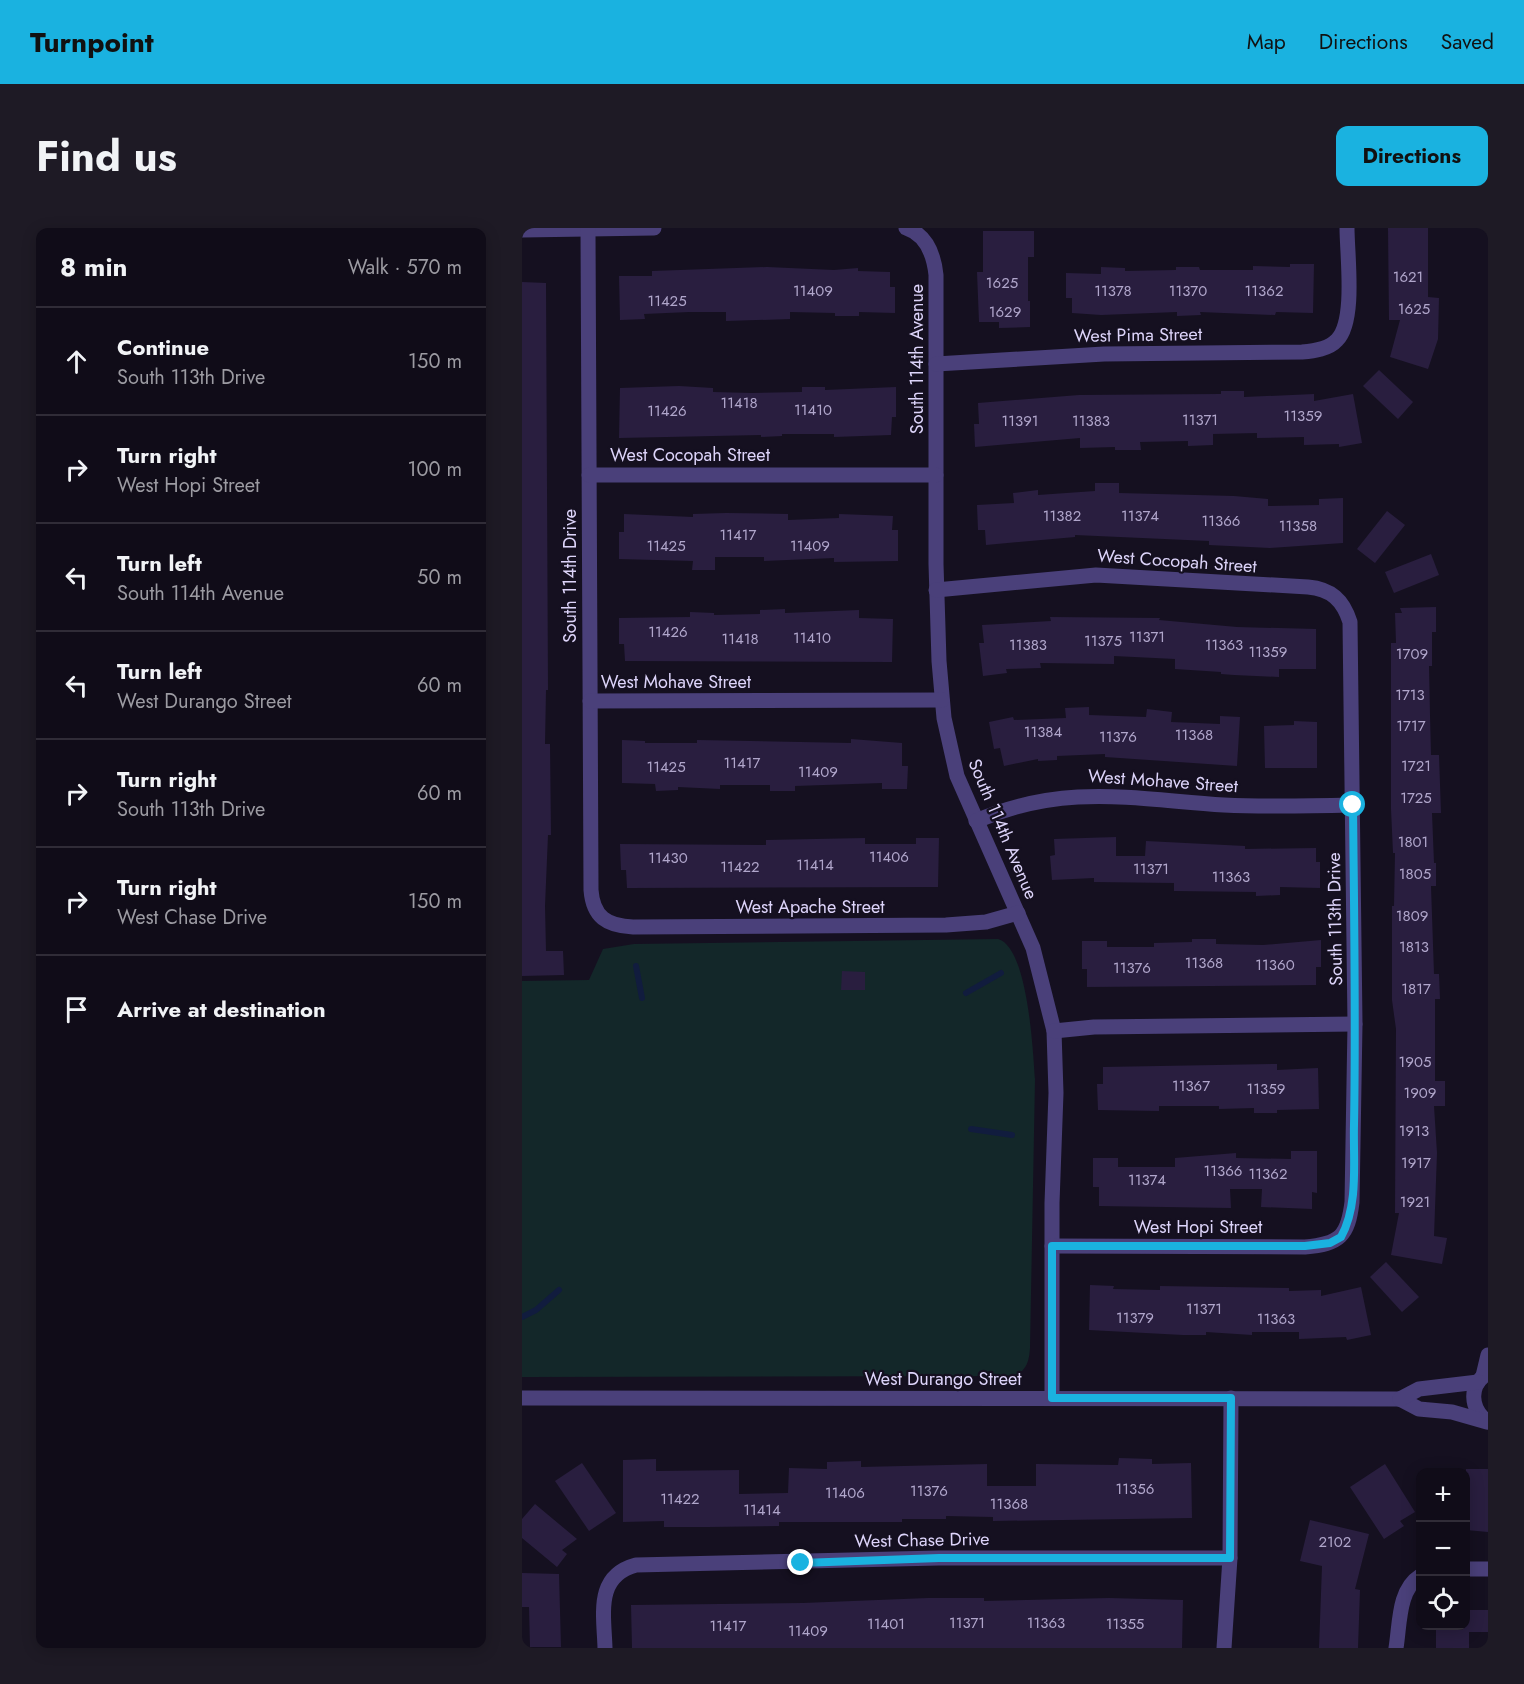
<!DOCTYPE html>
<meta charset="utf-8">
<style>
body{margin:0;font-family:Jost,sans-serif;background:#1e1a25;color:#f1f3f6}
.controls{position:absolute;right:18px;bottom:18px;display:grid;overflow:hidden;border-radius:12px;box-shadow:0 3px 15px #0003}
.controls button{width:54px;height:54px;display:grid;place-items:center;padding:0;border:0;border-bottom:2px solid #302c37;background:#100c18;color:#f1f3f6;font:30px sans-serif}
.stop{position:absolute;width:18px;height:18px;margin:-14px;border:4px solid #1ab2e0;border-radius:50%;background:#fff}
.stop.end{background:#1ab2e0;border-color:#fff;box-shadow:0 2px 6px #0008}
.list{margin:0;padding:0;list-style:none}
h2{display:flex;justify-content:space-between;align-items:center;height:78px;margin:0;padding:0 24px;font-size:26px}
h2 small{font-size:20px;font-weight:400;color:#9c9ba2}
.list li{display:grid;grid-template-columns:39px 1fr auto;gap:18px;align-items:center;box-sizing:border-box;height:108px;padding:0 24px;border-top:2px solid #302c37}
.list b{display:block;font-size:22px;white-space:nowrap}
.list p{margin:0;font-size:20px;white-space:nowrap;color:#9c9ba2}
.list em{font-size:20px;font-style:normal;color:#9c9ba2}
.icon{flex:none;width:33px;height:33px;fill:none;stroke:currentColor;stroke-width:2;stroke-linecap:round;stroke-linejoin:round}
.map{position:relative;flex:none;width:966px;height:1420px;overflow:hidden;border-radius:12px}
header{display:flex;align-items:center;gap:36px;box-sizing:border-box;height:84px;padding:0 30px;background:#1ab2e0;color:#111}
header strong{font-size:28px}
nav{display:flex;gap:33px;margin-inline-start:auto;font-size:21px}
.intro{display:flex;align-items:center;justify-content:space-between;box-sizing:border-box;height:144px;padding:0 36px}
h1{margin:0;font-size:42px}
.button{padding:15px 27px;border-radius:12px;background:#1ab2e0;color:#111;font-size:21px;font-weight:700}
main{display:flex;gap:36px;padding:0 36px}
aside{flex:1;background:#100c18;border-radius:12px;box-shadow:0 3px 15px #0003}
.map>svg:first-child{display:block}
.green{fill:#132729}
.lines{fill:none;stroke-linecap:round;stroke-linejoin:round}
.stream{stroke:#111c3e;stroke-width:6}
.building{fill:#291e3f}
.minor{stroke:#4a407a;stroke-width:15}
.route{stroke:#1ab2e0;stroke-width:8}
.labels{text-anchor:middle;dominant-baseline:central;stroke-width:4.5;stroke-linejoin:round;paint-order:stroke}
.number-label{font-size:15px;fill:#b0a6cb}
.street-label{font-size:18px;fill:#ddd4fa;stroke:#151020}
</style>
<header>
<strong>Turnpoint</strong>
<nav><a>Map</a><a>Directions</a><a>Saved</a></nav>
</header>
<div class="intro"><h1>Find us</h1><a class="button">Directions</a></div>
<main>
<aside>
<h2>8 min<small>Walk · 570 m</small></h2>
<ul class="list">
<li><svg class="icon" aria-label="ahead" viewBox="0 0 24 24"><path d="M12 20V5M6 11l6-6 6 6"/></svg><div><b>Continue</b><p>South 113th Drive</p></div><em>150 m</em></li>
<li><svg class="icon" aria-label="right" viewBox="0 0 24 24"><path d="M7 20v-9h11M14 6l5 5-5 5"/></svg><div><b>Turn right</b><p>West Hopi Street</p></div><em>100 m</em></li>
<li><svg class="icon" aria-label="left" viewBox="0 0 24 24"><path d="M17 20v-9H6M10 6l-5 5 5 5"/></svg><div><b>Turn left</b><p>South 114th Avenue</p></div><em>50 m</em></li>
<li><svg class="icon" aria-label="left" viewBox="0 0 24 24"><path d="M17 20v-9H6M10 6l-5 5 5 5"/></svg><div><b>Turn left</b><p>West Durango Street</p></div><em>60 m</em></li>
<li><svg class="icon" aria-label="right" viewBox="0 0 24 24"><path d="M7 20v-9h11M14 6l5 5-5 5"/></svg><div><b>Turn right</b><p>South 113th Drive</p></div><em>60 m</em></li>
<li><svg class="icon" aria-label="right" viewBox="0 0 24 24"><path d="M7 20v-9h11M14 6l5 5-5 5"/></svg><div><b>Turn right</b><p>West Chase Drive</p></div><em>150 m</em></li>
<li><svg class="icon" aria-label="arrive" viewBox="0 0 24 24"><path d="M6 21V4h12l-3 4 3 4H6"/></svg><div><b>Arrive at destination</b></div></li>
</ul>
</aside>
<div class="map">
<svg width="966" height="1420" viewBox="0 0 966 1420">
<rect width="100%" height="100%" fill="#151020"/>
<!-- green -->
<path class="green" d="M 476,711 C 506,719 511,824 513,851 L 508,1120 C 507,1134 505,1141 493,1148 L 0,1149 L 0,753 L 67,752 L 81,721 L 112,716 Z"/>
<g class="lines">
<!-- stream -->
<g class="stream">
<path d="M 114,738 L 120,770"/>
<path d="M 444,765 L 479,745"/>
<path d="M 449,901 L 490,907"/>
<path d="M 0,1089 L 14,1082 L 37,1062"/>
</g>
</g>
<!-- building -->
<g class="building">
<path d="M 866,0 L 906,0 L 906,69 L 917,70 L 916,111 L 906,141 L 868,129 L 878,92 L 867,92 Z"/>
<path d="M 461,3 L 512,3 L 512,29 L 506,29 L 506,73 L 508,73 L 508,99 L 477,100 L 477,94 L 457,94 L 455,44 L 461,44 Z"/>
<path d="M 768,36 L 792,36 L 791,85 L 754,84 L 753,87 L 678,84 L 679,87 L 655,88 L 655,84 L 579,87 L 550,85 L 550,70 L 544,70 L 544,45 L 579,46 L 579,39 L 603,40 L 603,43 L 654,42 L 654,39 L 677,39 L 678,42 L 731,42 L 731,38 L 768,39 Z"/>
<path d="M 245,39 L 312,42 L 336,40 L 336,43 L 368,44 L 368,59 L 373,59 L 373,85 L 337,84 L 337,88 L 313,88 L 313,85 L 268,84 L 268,91 L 204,93 L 204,84 L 167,84 L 122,86 L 123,91 L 98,92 L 97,48 L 130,48 L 130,43 Z"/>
<path d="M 0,54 L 24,55 L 26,462 L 24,462 L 23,516 L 28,516 L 29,607 L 26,607 L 23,678 L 24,723 L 41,723 L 42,747 L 0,748 Z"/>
<path d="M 857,142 L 891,174 L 876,191 L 841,158 Z"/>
<path d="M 157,158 L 191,160 L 191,164 L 230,165 L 280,164 L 280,159 L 303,159 L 303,162 L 374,159 L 374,189 L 370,189 L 369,207 L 312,209 L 312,206 L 260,206 L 260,208 L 239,209 L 239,207 L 97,210 L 98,160 Z"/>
<path d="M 699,163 L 722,163 L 722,169 L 792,166 L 792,173 L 831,166 L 840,215 L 817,219 L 817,216 L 782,217 L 782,209 L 735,210 L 735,205 L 691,206 L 691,217 L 666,218 L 666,213 L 618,214 L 619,222 L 593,222 L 593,219 L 558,220 L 558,210 L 453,219 L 452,196 L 457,196 L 456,175 L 557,167 L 699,166 Z"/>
<path d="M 573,255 L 597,255 L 597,265 L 712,268 L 746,271 L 746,278 L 797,277 L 797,271 L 821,270 L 821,315 L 748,320 L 687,317 L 687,313 L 553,307 L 553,309 L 464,317 L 463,302 L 456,302 L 455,277 L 492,275 L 491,265 L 516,262 L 516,267 L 573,263 Z"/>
<path d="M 865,283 L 883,297 L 853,335 L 835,321 Z"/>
<path d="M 204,285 L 266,286 L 266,292 L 317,290 L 317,286 L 371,288 L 370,302 L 376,302 L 376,333 L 312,334 L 312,330 L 242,333 L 242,329 L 193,329 L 193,342 L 170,342 L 171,333 L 97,331 L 97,304 L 102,304 L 102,286 L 171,289 L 171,286 Z"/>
<path d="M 909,326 L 917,347 L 872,365 L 863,344 Z"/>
<path d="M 914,379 L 914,404 L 910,404 L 910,438 L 907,438 L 908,487 L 909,527 L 917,527 L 919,585 L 910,585 L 912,635 L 914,635 L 914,658 L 909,658 L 912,746 L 917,746 L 918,771 L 913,771 L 913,853 L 923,853 L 923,878 L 912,878 L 915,925 L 912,1008 L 925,1010 L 920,1036 L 869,1027 L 877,985 L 873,985 L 874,801 L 870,772 L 870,678 L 872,678 L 873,625 L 871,625 L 869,581 L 869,415 L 874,415 L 873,385 L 880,385 L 878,380 Z"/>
<path d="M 263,381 L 263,385 L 337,382 L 337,390 L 371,391 L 370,434 L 103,433 L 102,416 L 97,416 L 97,390 L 168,389 L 168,384 L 192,385 L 192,387 L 238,386 L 238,382 Z"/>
<path d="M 528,389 L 638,390 L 637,392 L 715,399 L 794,401 L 794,441 L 757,441 L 757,449 L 712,447 L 699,446 L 699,444 L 653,441 L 653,431 L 592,428 L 592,436 L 518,435 L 519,440 L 484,441 L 485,445 L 461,448 L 457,415 L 462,415 L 460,397 L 529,393 Z"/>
<path d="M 567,479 L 567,487 L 624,489 L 625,481 L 650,484 L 649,494 L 698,496 L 698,488 L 718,489 L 715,538 L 583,529 L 583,526 L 535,528 L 535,532 L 516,533 L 516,531 L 482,538 L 478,520 L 472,521 L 467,494 L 491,489 L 492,492 L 544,490 L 543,480 Z"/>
<path d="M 772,493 L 795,494 L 795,540 L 743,540 L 742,498 L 772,497 Z"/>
<path d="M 329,511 L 380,515 L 380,538 L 386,538 L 385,561 L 360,561 L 360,555 L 273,558 L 273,563 L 248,563 L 248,557 L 198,557 L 198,561 L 156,559 L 156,562 L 134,563 L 133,556 L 100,555 L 100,512 L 123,513 L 123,515 L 175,515 L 175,512 L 329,515 Z"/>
<path d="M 594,609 L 594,628 L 623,628 L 624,613 L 723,618 L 723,621 L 794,620 L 794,634 L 798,634 L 798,660 L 758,659 L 758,667 L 734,668 L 734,664 L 652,663 L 652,655 L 572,654 L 572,650 L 530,652 L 528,628 L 533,627 L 532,611 Z"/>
<path d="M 343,610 L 343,616 L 394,616 L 394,610 L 417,610 L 416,659 L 105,660 L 104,642 L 99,642 L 98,616 L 244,617 L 244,612 Z"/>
<path d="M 670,711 L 694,711 L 694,716 L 741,717 L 799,712 L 799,739 L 794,739 L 794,757 L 565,759 L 565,741 L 560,741 L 560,713 L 585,713 L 585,719 L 632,719 L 632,715 L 670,714 Z"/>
<path d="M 320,743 L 343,744 L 343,762 L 319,762 Z"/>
<path d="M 755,836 L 755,842 L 796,840 L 797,881 L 755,882 L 755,885 L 732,885 L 732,880 L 697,881 L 697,878 L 637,878 L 637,883 L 576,882 L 575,856 L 581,856 L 581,839 Z"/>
<path d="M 769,923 L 795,923 L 795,965 L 790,964 L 790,981 L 739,979 L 740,961 L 708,961 L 709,980 L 577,978 L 577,959 L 571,959 L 571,930 L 596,930 L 596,939 L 653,939 L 653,930 L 714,925 L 714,930 L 769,931 Z"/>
<path d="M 864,1034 L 897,1069 L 880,1084 L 848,1049 Z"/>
<path d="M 568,1057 L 592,1058 L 591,1061 L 638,1062 L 638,1058 L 767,1060 L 767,1063 L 799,1062 L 799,1068 L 839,1059 L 849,1107 L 825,1112 L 824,1109 L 777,1111 L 777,1104 L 730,1104 L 730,1107 L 684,1104 L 684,1107 L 661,1107 L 567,1102 Z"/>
<path d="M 597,1230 L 630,1231 L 630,1236 L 669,1235 L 670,1290 L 471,1293 L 471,1289 L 424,1288 L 424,1291 L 380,1291 L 380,1294 L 257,1294 L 257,1298 L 185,1299 L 142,1299 L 142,1293 L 101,1294 L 101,1232 L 134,1231 L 134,1243 L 217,1242 L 217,1266 L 266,1265 L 267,1240 L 305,1241 L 305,1234 L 339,1233 L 339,1239 L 465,1236 L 465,1258 L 514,1258 L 514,1236 L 596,1237 Z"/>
<path d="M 60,1235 L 94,1285 L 67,1303 L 33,1253 Z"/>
<path d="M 863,1236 L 893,1284 L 878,1293 L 882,1298 L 862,1311 L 828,1259 Z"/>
<path d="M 944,1241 L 966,1241 L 966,1304 L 944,1302 Z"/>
<path d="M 13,1276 L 55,1311 L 40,1322 L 45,1326 L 35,1339 L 0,1310 L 0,1291 Z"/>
<path d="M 788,1292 L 847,1306 L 833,1361 L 838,1362 L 836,1420 L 797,1420 L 800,1338 L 778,1333 Z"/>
<path d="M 0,1345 L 37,1346 L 39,1419 L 8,1419 L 7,1379 L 0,1379 Z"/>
<path d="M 406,1370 L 462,1370 L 462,1373 L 587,1370 L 661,1372 L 660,1420 L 110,1420 L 109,1377 L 281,1375 Z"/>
<path d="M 944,1382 L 966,1382 L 966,1404 L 947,1404 L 947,1420 L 914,1420 L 914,1398 L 944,1398 Z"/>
</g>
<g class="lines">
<!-- minor -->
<g class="minor">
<path d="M 384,0 C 405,7 412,28 414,47 L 414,336 L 417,433 L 422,490 L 435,548 L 511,720 L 532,803 L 534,865 L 530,975 L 530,1170"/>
<path d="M 0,2 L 132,0"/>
<path d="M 66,2 L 69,662 C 71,689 85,698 111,699 L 424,697 L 464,694 L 496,685"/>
<path d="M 414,136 L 582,126 L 780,124 C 792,123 807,121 815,112 C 834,93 825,27 825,0"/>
<path d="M 67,247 L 414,247"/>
<path d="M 414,362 L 574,347 L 786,359 C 809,361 821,372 828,394 L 833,796 L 830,974 C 826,1008 818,1016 783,1019 L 530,1018"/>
<path d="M 68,473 L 420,472"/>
<path d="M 454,593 C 543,555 610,571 702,577 C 745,579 788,578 830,577"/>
<path d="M 532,803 L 572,799 L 833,796"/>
<path d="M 966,1145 C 946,1157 948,1181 966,1194"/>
<path d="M 961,1148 L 966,1127"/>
<path d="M 0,1170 L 878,1171"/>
<path d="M 878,1171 L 897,1181 L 930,1184 L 965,1194"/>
<path d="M 878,1171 L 897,1161 L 956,1154"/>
<path d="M 944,1341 L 966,1341"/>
<path d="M 83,1420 C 82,1386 73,1348 114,1337 L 417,1330 L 708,1330"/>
<path d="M 702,1420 L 708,1330 L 709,1170"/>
<path d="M 874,1420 C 878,1396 876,1362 898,1348"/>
</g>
</g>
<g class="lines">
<!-- route -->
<path class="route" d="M 279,1335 L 417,1330 L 708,1330 L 709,1170 L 530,1170 L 530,1018 L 783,1018 L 808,1015 L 819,1009 C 837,977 831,932 832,897 C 834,790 832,684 831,577"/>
</g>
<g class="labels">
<!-- number labels -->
<g class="number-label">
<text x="886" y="49">1621</text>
<text x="480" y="55">1625</text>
<text x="291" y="63">11409</text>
<text x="591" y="63">11378</text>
<text x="666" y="63">11370</text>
<text x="742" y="63">11362</text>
<text x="145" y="73">11425</text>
<text x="892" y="81">1625</text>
<text x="483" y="84">1629</text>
<text x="217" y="175">11418</text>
<text x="291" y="182">11410</text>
<text x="145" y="183">11426</text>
<text x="781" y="188">11359</text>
<text x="678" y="192">11371</text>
<text x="498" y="193">11391</text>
<text x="569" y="193">11383</text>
<text x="540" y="288">11382</text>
<text x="618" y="288">11374</text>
<text x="699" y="293">11366</text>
<text x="776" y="298">11358</text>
<text x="216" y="307">11417</text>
<text x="144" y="318">11425</text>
<text x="288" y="318">11409</text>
<text x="146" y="404">11426</text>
<text x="625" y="409">11371</text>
<text x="290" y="410">11410</text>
<text x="218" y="411">11418</text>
<text x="581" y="413">11375</text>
<text x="506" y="417">11383</text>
<text x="702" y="417">11363</text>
<text x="746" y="424">11359</text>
<text x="890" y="426">1709</text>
<text x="888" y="467">1713</text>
<text x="889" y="498">1717</text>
<text x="521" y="504">11384</text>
<text x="672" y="507">11368</text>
<text x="596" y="509">11376</text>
<text x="220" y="535">11417</text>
<text x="894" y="538">1721</text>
<text x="144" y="539">11425</text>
<text x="296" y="544">11409</text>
<text x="894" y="570">1725</text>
<text x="891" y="614">1801</text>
<text x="367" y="629">11406</text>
<text x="146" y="630">11430</text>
<text x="293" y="637">11414</text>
<text x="218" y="639">11422</text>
<text x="629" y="641">11371</text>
<text x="893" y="646">1805</text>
<text x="709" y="649">11363</text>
<text x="890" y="688">1809</text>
<text x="892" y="719">1813</text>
<text x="682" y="735">11368</text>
<text x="753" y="737">11360</text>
<text x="610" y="740">11376</text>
<text x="894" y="761">1817</text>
<text x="893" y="834">1905</text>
<text x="669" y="858">11367</text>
<text x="744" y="861">11359</text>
<text x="898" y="865">1909</text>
<text x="892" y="903">1913</text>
<text x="894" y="935">1917</text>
<text x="701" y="943">11366</text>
<text x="746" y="946">11362</text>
<text x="625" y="952">11374</text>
<text x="893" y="974">1921</text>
<text x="682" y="1081">11371</text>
<text x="613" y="1090">11379</text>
<text x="754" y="1091">11363</text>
<text x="613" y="1261">11356</text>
<text x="407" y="1263">11376</text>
<text x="323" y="1265">11406</text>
<text x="158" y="1271">11422</text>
<text x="487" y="1276">11368</text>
<text x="240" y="1282">11414</text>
<text x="813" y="1314">2102</text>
<text x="445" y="1395">11371</text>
<text x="524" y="1395">11363</text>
<text x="364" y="1396">11401</text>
<text x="603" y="1396">11355</text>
<text x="206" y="1398">11417</text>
<text x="286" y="1403">11409</text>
</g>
<!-- street labels -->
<g class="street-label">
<text transform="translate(616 107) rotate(-1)">West Pima Street</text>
<text transform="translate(395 131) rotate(-90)">South 114th Avenue</text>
<text x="168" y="227">West Cocopah Street</text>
<text transform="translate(655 333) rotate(4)">West Cocopah Street</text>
<text transform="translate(48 348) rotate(-90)">South 114th Drive</text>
<text x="154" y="454">West Mohave Street</text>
<text transform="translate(641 553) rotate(4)">West Mohave Street</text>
<text transform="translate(481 601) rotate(67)">South 114th Avenue</text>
<text x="288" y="679">West Apache Street</text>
<text transform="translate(813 691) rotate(-91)">South 113th Drive</text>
<text x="676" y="999">West Hopi Street</text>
<text x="421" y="1151">West Durango Street</text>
<text transform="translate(400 1312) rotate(-1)">West Chase Drive</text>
</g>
</g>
</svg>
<div class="controls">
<button>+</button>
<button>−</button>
<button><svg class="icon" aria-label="locate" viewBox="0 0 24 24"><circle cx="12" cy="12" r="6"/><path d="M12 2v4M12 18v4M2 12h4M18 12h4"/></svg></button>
</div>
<div class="stop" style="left:831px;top:577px"></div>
<div class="stop end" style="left:279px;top:1335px"></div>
</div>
</main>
